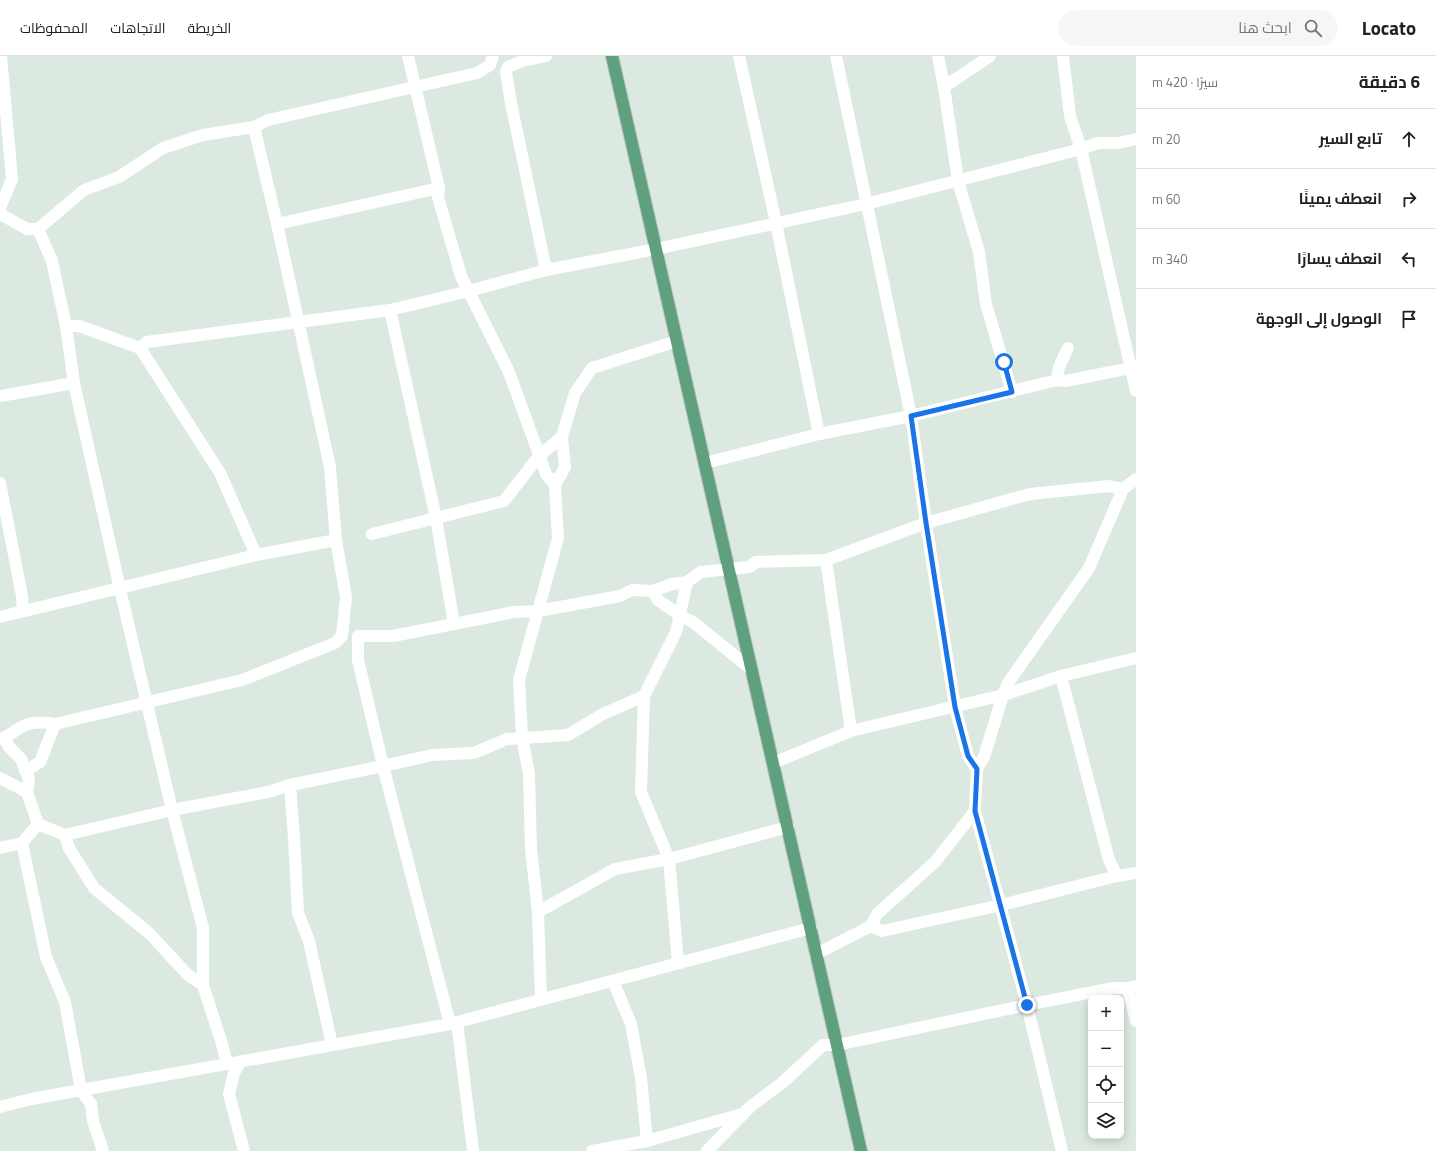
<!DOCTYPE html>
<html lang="ar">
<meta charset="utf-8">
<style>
body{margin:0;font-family:"Titillium Web",Cairo,sans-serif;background:#f6f6f6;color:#202124;direction:rtl}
.controls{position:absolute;right:12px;bottom:12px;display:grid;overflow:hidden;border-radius:8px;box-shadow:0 2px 10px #0003}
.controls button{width:36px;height:36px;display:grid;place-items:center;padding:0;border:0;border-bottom:1px solid #e0e0e0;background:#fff;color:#202124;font:20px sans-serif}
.stop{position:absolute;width:12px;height:12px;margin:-9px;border:3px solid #1a73e8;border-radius:50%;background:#fff}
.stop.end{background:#1a73e8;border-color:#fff;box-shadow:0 1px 4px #0008}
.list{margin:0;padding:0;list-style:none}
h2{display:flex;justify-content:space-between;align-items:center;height:52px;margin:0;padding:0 16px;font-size:17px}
h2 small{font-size:13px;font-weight:400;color:#757577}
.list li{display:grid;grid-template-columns:26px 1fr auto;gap:12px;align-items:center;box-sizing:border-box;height:60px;padding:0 16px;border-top:1px solid #e0e0e0}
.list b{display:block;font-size:15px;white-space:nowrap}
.list em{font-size:13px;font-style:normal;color:#757577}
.icon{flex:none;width:22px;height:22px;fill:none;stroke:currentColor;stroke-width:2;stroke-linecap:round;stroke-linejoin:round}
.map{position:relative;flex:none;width:1136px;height:1095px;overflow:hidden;direction:ltr}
header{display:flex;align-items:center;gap:24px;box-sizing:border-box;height:56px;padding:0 20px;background:#fff;border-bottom:1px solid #e0e0e0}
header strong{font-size:19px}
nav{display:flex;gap:22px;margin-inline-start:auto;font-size:14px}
.search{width:280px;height:36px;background:#f6f6f6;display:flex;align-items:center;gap:10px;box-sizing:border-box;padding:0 14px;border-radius:22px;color:#757577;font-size:15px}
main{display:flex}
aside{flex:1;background:#fff}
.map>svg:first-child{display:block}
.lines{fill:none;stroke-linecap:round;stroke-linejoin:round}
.major-casing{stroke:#bcc4bf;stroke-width:14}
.minor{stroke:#fff;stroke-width:12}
.major{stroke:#5fa17f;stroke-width:12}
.route{stroke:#1a73e8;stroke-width:5}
</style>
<header>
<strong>Locato</strong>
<div class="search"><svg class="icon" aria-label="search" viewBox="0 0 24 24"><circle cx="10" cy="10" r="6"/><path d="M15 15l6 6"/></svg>ابحث هنا</div>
<nav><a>الخريطة</a><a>الاتجاهات</a><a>المحفوظات</a></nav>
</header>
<main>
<aside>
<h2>6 دقيقة<small>سيرًا · 420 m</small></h2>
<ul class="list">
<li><svg class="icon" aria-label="ahead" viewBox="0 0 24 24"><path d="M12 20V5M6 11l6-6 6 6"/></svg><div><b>تابع السير</b></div><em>20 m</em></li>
<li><svg class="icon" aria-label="right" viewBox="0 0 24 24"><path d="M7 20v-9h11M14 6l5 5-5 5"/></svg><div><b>انعطف يمينًا</b></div><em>60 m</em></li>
<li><svg class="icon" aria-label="left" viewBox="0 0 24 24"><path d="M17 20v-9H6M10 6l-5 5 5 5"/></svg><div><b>انعطف يسارًا</b></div><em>340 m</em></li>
<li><svg class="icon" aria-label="arrive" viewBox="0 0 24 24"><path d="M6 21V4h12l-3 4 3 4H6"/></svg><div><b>الوصول إلى الوجهة</b></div></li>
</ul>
</aside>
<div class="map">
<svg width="1136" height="1095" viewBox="0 0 1136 1095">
<rect width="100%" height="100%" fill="#dce9e0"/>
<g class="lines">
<!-- major casing -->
<g class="major-casing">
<path id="major" d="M 612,0 L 861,1095"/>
</g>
<!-- minor -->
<g class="minor">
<path d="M 408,0 L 439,132 L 438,141 L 461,220 L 509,316 L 546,418 L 555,429"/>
<path d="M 739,0 L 776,167 L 819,378"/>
<path d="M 836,0 L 911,360 L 926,467 L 955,651 L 968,700 L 977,713"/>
<path d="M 938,0 L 944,31 L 958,125 L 979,196 L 986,248 L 1012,336"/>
<path d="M 1063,0 L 1070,60 L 1081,93 L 1136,335"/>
<path d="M 944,31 L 990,0"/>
<path d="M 0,152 L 12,123 L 1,0"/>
<path d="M 0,158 L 27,173 L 38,173 L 84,134 L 119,121 L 163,92 L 203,79 L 254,71 L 268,64 L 477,17 L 490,9 L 493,0"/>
<path d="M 277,168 L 439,132"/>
<path d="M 38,173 L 52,205 L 66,270 L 74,327 L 120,533 L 172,754 L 203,872 L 203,929 L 222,988 L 227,1008"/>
<path d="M 546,214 L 511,47 L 506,16 L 508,11 L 522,5 L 546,0"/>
<path d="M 390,254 L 436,462 L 454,568"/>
<path d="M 66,270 L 79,270 L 140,292 L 220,417 L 256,499"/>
<path d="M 140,292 L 147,286 L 390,254 L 469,235 L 546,214 L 656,193 L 866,148 L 1081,93 L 1098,87 L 1118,87 L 1136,83"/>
<path d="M 1057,324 L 1059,311 L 1068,292"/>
<path d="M 0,340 L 74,327"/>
<path d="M 705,407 L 819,378 L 911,360 L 1057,324 L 1066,325 L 1136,311"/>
<path d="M 0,427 L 22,540 L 23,555"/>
<path d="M 372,478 L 504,445 L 539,400 L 562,381"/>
<path d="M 826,504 L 851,675"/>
<path d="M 653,535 L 658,544 L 681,560 L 693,566 L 751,613"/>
<path d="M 0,561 L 256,499 L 336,484"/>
<path d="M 1061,620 L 1109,804 L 1117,820"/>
<path d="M 5,682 L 9,691 L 21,703 L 29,723 L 27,736 L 38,768 L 65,779 L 172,754 L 268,736 L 290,729 L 294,782 L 298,857 L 309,885 L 332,989"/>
<path d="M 0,683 C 9,681 15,674 23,670 C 33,665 44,666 55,668 L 242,624 L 335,587 L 342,580 L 346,541 L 336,484 L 330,411 L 277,168 L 254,71"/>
<path d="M 773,707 L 851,675 L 1003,639 L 1061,620 L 1136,602"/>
<path d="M 25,715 L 40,706 L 55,668"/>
<path d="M 0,722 L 27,736"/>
<path d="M 290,729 L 383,710 L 432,699 L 474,697 L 507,683 L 568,679 L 603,658 L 644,640"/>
<path d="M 65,779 L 69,792 L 94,832 L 150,878 L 188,919 L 203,929"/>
<path d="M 22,787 L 46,901 L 65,946 L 81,1034 L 91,1048 L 93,1065 L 103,1095"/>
<path d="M 0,792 L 22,787 L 38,768"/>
<path d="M 538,856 L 615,813 L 669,803 L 788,771"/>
<path d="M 871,870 L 882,875 L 1001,849 L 1117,820 L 1136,817"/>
<path d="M 816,898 L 871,870 L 877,858 L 935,806 L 975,755"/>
<path d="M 678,907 L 669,803 L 641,736 L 644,640 L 676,576 L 687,526"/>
<path d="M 1128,932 L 1136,965"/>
<path d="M 541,943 L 538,856 L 531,793 L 529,718 L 522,681 L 519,624 L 558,482 L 555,429 L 565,411 L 562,381 L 575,337 L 592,312 L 677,285"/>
<path d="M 457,966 L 473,1095"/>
<path d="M 450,968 L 383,710 L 358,604 L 358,580 L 393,580 L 514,556 L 538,555 L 620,540 L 632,534 L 653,535 L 672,528 L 687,526 L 701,516 L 749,511 L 756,506 L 826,504 L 926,467 L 1030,438 L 1109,430 L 1123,433"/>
<path d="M 241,1005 L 234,1017 L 229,1038 L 244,1095"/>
<path d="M 0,1051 L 31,1043 L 450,968 L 811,872"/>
<path d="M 647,1085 L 742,1058"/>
<path d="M 592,1095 L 647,1085 L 641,1022 L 631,968 L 613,925"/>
<path d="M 707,1095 L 751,1050 L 782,1027 L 823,989 L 837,989 L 1027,949 L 1113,932 L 1128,932 L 1136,930"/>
<path d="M 1062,1095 L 1027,949 L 975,755 L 977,713 L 984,701 L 1003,639 L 1008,627 L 1089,512 L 1123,433 L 1136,423"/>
</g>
<!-- major -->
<use href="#major" class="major"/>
</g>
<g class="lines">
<!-- route -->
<path class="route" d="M 1004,306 L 1012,336 L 911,360 L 926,467 L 955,651 L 968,700 L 977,713 L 975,755 L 1027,949"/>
</g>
</svg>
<div class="controls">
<button>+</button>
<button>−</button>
<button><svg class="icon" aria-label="locate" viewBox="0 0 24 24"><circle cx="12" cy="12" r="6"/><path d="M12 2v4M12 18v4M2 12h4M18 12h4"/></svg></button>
<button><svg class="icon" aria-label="layers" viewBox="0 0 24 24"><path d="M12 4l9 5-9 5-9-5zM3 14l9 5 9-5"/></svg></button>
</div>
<div class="stop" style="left:1004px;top:306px"></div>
<div class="stop end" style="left:1027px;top:949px"></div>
</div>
</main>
